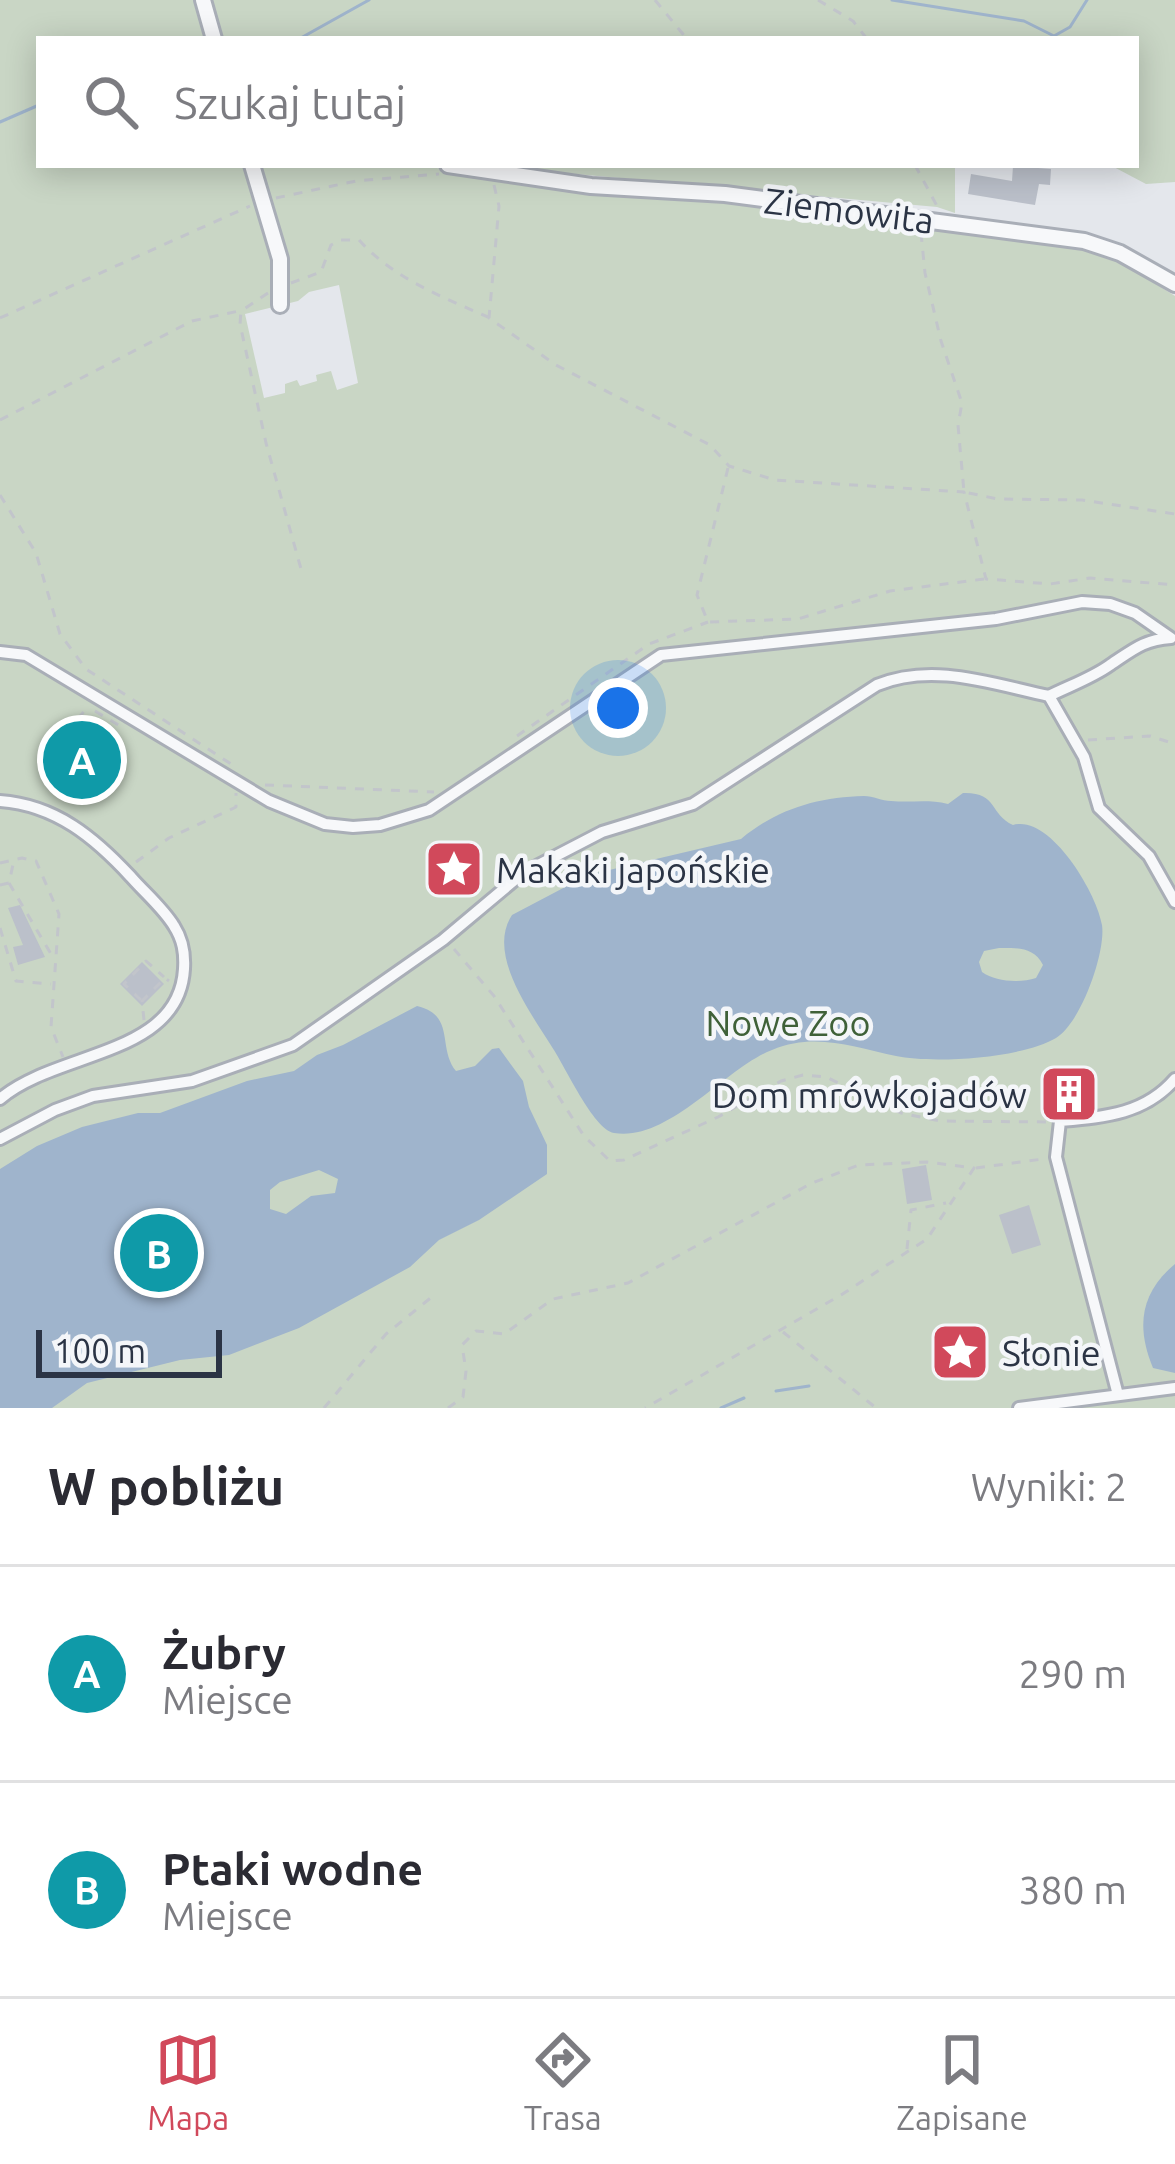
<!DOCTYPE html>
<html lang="pl">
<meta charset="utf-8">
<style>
body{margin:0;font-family:Ubuntu,sans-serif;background:#f2f2f3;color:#2b2b33}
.scale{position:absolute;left:36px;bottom:30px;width:186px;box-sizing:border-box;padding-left:12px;border:6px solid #2b3445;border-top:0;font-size:33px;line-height:42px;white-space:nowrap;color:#2b3445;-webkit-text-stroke:9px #f4f6f9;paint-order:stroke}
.you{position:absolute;left:618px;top:708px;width:42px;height:42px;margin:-30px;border:9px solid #fff;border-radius:50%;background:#1a73e8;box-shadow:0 0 0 18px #1a73e833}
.badge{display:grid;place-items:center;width:78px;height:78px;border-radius:50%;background:#d1495b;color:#fff;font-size:39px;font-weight:700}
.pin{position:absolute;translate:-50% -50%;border:6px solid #fff;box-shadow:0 3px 12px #0006}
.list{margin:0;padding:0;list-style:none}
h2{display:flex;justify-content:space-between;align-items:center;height:156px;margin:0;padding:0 48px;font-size:51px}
h2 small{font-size:39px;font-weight:400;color:#7c7c81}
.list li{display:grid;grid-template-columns:78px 1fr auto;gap:36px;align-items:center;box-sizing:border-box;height:216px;padding:0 48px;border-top:3px solid #e1e1e2}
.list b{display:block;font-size:45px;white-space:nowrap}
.list p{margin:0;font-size:39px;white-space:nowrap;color:#7c7c81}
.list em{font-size:39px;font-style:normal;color:#7c7c81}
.icon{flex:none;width:66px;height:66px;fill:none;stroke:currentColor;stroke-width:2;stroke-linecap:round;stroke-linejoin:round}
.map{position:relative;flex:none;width:1175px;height:1408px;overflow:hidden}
.search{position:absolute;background:#fff;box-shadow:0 6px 30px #0003;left:36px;right:36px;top:36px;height:132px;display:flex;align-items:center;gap:30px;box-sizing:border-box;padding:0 42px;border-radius:0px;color:#7c7c81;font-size:45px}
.sheet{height:588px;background:#fff}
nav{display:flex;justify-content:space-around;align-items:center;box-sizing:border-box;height:168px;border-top:3px solid #e1e1e2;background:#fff;font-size:33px;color:#7c7c81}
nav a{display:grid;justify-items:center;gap:6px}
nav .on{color:#d1495b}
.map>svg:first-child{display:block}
.green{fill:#c9d6c5;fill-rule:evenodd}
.water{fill:#9fb4cc;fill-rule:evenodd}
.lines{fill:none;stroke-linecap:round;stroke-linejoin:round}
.stream{stroke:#9fb4cc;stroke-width:3}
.building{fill:#bbc0ca}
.pedestrian-casing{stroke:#a9aeb7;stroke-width:16}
.minor-casing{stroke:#a9aeb7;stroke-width:20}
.path{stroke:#c2c5cb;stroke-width:3;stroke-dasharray:9 9;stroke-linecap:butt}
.pedestrian{stroke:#f7f8fa;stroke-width:10}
.minor{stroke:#f7f8fa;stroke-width:14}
.labels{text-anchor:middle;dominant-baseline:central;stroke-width:9;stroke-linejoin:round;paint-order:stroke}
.street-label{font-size:36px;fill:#2b3445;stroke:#f4f6f9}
.poi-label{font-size:36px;fill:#2b3445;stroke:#f4f6f9;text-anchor:start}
.park-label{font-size:36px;fill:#3f6138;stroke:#f4f6f9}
</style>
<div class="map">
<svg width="1175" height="1408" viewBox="0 0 1175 1408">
<rect width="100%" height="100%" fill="#e4e7ec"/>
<!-- green -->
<g class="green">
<path d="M 0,0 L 198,0 L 209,39 L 39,39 L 39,165 L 417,165 L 567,188 L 726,199 L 1005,232 L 1103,251 L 1175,296 L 1175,1408 L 0,1408 ZM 339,285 L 358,383 L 337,390 L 331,371 L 316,375 L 317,381 L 300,386 L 297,380 L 285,384 L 285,393 L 264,398 L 245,314 L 298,301 L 309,292 Z"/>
<path d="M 212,0 L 1175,0 L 1175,182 L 1146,184 L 1110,165 L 1136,165 L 1136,39 L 223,39 Z"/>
<path d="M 477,165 L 955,165 L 955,213 L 937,207 Z"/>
</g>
<!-- water -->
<g class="water">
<path d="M 963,793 C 998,792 989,814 1013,825 C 1050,814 1097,893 1102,925 C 1106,952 1081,1023 1056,1038 C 1023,1058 934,1064 896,1056 C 853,1047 815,1032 772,1050 C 725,1068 669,1142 614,1133 C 593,1129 565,1066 552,1047 C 531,1013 486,954 512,915 L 588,875 L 741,839 C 777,809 818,797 864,796 C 873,796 882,801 891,801 C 912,803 927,799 948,804 ZM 999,948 C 1017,948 1034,947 1043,965 L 1036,978 C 1020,983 996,982 982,972 L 979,962 L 984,951 Z"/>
<path d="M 417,1006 C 456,1015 437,1048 456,1071 L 475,1066 L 492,1049 L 499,1048 L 523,1081 L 529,1107 L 547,1145 L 547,1174 L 479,1220 L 439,1240 L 410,1267 L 299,1328 L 229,1355 L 180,1360 L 87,1383 L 52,1408 L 0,1408 L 0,1169 L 37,1146 L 82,1127 L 138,1113 L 160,1113 L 247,1081 L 294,1071 L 317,1055 L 343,1045 ZM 319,1170 L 338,1179 L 335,1193 L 311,1196 L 286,1214 L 270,1209 L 270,1190 L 280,1182 Z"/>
<path d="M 1175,1264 L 1175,1373 L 1153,1368 C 1136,1327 1140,1293 1175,1264 Z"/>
</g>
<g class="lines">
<!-- stream -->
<g class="stream">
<path d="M 892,0 L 1024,21 L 1054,36 L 1070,27 L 1087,0"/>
<path d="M 299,39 L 369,0"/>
<path d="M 0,122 L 39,105"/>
<path d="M 776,1391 L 809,1386"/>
<path d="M 721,1408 L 744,1398"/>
</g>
</g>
<!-- building -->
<g class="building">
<path d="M 1013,166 L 1051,169 L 1050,185 L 1039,184 L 1035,205 L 968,194 L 971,174 L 1012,181 Z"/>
<path d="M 20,905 L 45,957 L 18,965 L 13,947 L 23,945 L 8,908 Z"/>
<path d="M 142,962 L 164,984 L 142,1006 L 120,984 Z"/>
<path d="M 926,1165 L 932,1200 L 907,1204 L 902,1169 Z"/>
<path d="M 1029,1205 L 1041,1245 L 1012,1254 L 999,1215 Z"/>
</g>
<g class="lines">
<!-- pedestrian casing -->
<g class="pedestrian-casing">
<g id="pedestrian">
<path d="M 0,652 L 26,655 L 269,801 L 325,824 L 353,827 L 380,825 L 429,810 L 661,655 L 996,619 L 1082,602 L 1110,604 L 1135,613 L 1171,638 C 1143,640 1133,650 1110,665 C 1092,678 1069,686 1049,696"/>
<path d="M 0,801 C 56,805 95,838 131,877 C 145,893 163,908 174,926 C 183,940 185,953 184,969 C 179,1057 55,1051 0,1099"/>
<path d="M 0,1139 L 55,1110 L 93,1096 L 192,1081 L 293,1045 L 443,940 L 523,873 L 602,832 L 693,804 L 877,685 C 933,662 992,684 1049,696 L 1084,757 L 1099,808 L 1149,856 L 1175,902"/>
<path d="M 1118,1395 L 1056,1157 L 1060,1121 C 1105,1117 1145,1114 1175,1079"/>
<path d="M 1019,1408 L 1175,1388"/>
</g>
</g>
<!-- minor casing -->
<g class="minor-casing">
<g id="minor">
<path d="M 203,0 L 214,39"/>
<path d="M 252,165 L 280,259 L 280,305"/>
<path d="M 448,165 L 591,186 L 725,194 L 1084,241 L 1120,253 L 1175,284"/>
</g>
</g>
<!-- path -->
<g class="path">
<path d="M 655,0 L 687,39"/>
<path d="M 818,0 L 853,21 L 867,39"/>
<path d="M 915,165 L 937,206"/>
<path d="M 494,185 L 499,206 L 489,318 L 556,365 L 710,445 L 729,466 L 775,480 L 964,492 L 986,579 L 1050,584 L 1090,578 L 1175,585"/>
<path d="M 276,198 L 356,181 L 439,174"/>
<path d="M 921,233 L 925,273 L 941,341 L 962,403 L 958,425 L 964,492 L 998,499 L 1082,500 L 1175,514"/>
<path d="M 291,283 L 321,272 L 331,245 L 341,240 L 359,240 C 393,278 442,297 488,317"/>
<path d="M 268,293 L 241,311 L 240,324 L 266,443 L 301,569"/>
<path d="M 0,318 L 250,206"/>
<path d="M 0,420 L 192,321 L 239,311"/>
<path d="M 728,468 L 697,595 L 708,622 L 798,619 L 890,591 L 984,579"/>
<path d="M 0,495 L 36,553 L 60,634 L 86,669 L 231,764"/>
<path d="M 95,711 L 122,727"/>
<path d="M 78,719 L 88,706"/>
<path d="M 517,736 L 649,644 L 708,622"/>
<path d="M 1088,740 L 1150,736 L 1175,744"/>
<path d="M 265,785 L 434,792"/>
<path d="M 136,862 L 169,838 L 236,807 L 236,793"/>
<path d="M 0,863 L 22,858 L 36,861 L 59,914 L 51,1027 L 63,1057"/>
<path d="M 9,883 L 54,959"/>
<path d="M 0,885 L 9,883 L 14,860"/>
<path d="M 0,928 L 16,981 L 51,984"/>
<path d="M 454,949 L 494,996 L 584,1136 L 610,1161 L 624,1160 L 718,1117 L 781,1081 L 803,1075 L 826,1077 L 901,1113 L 940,1121 L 1051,1122"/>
<path d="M 141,1000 L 124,984 L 146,961 L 164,977"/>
<path d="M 144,1020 L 142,1001 L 165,978 L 169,981"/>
<path d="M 1059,1109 L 1055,1083 L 1079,1079 L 1083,1108"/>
<path d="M 976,1168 L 1043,1159"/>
<path d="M 907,1249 L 911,1210 L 946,1203"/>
<path d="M 783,1332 L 876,1408"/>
<path d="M 324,1408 L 386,1334 L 433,1296"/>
<path d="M 448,1408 L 463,1397 L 466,1371 L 462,1345 L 476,1331 L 504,1334 L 553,1299 L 628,1283 L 812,1183 L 859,1165 L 927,1162 L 974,1168 L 927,1239 L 841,1295 L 645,1408"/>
</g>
<!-- pedestrian -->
<use href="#pedestrian" class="pedestrian"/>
<!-- minor -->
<use href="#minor" class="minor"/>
</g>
<!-- icons -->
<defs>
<g id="sight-square" transform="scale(3)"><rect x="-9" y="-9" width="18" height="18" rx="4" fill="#d1495b" stroke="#f4f6f9"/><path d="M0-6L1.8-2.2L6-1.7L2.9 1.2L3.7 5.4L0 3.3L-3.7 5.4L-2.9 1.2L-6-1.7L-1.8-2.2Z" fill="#fff"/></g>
<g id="building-square" transform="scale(3)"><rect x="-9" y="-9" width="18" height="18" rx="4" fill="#d1495b" stroke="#f4f6f9"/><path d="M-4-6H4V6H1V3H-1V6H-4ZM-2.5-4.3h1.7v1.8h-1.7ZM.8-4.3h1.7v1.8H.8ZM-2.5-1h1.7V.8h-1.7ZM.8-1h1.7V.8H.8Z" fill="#fff"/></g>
</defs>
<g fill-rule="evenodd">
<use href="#sight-square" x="454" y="869"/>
<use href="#building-square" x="1069" y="1094"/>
<use href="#sight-square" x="960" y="1352"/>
</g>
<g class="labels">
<!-- street labels -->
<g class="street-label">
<text transform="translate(849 210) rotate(7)">Ziemowita</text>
</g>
<!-- poi labels -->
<g class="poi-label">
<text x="496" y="869">Makaki japońskie</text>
<text x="1027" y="1094" text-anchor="end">Dom mrówkojadów</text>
<text x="1002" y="1352">Słonie</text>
</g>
<!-- park labels -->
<g class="park-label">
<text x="788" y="1022">Nowe Zoo</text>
</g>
</g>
</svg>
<div class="scale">100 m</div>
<div class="you"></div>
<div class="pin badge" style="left:82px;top:760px;background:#0f9aa8">A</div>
<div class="pin badge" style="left:159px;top:1253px;background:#0f9aa8">B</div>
<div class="search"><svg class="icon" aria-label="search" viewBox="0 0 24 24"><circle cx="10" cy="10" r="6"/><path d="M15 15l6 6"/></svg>Szukaj tutaj</div>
</div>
<section class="sheet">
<h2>W pobliżu<small>Wyniki: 2</small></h2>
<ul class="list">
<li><span class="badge" style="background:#0f9aa8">A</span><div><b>Żubry</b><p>Miejsce</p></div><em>290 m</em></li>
<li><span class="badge" style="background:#0f9aa8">B</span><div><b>Ptaki wodne</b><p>Miejsce</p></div><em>380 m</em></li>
</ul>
</section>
<nav>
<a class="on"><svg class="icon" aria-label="map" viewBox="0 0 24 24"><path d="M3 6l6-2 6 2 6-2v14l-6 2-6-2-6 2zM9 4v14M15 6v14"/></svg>Mapa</a>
<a><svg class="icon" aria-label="directions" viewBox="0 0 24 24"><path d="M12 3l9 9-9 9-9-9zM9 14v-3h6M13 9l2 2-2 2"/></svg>Trasa</a>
<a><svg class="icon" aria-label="saved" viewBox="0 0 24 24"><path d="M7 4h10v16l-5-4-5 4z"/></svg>Zapisane</a>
</nav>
